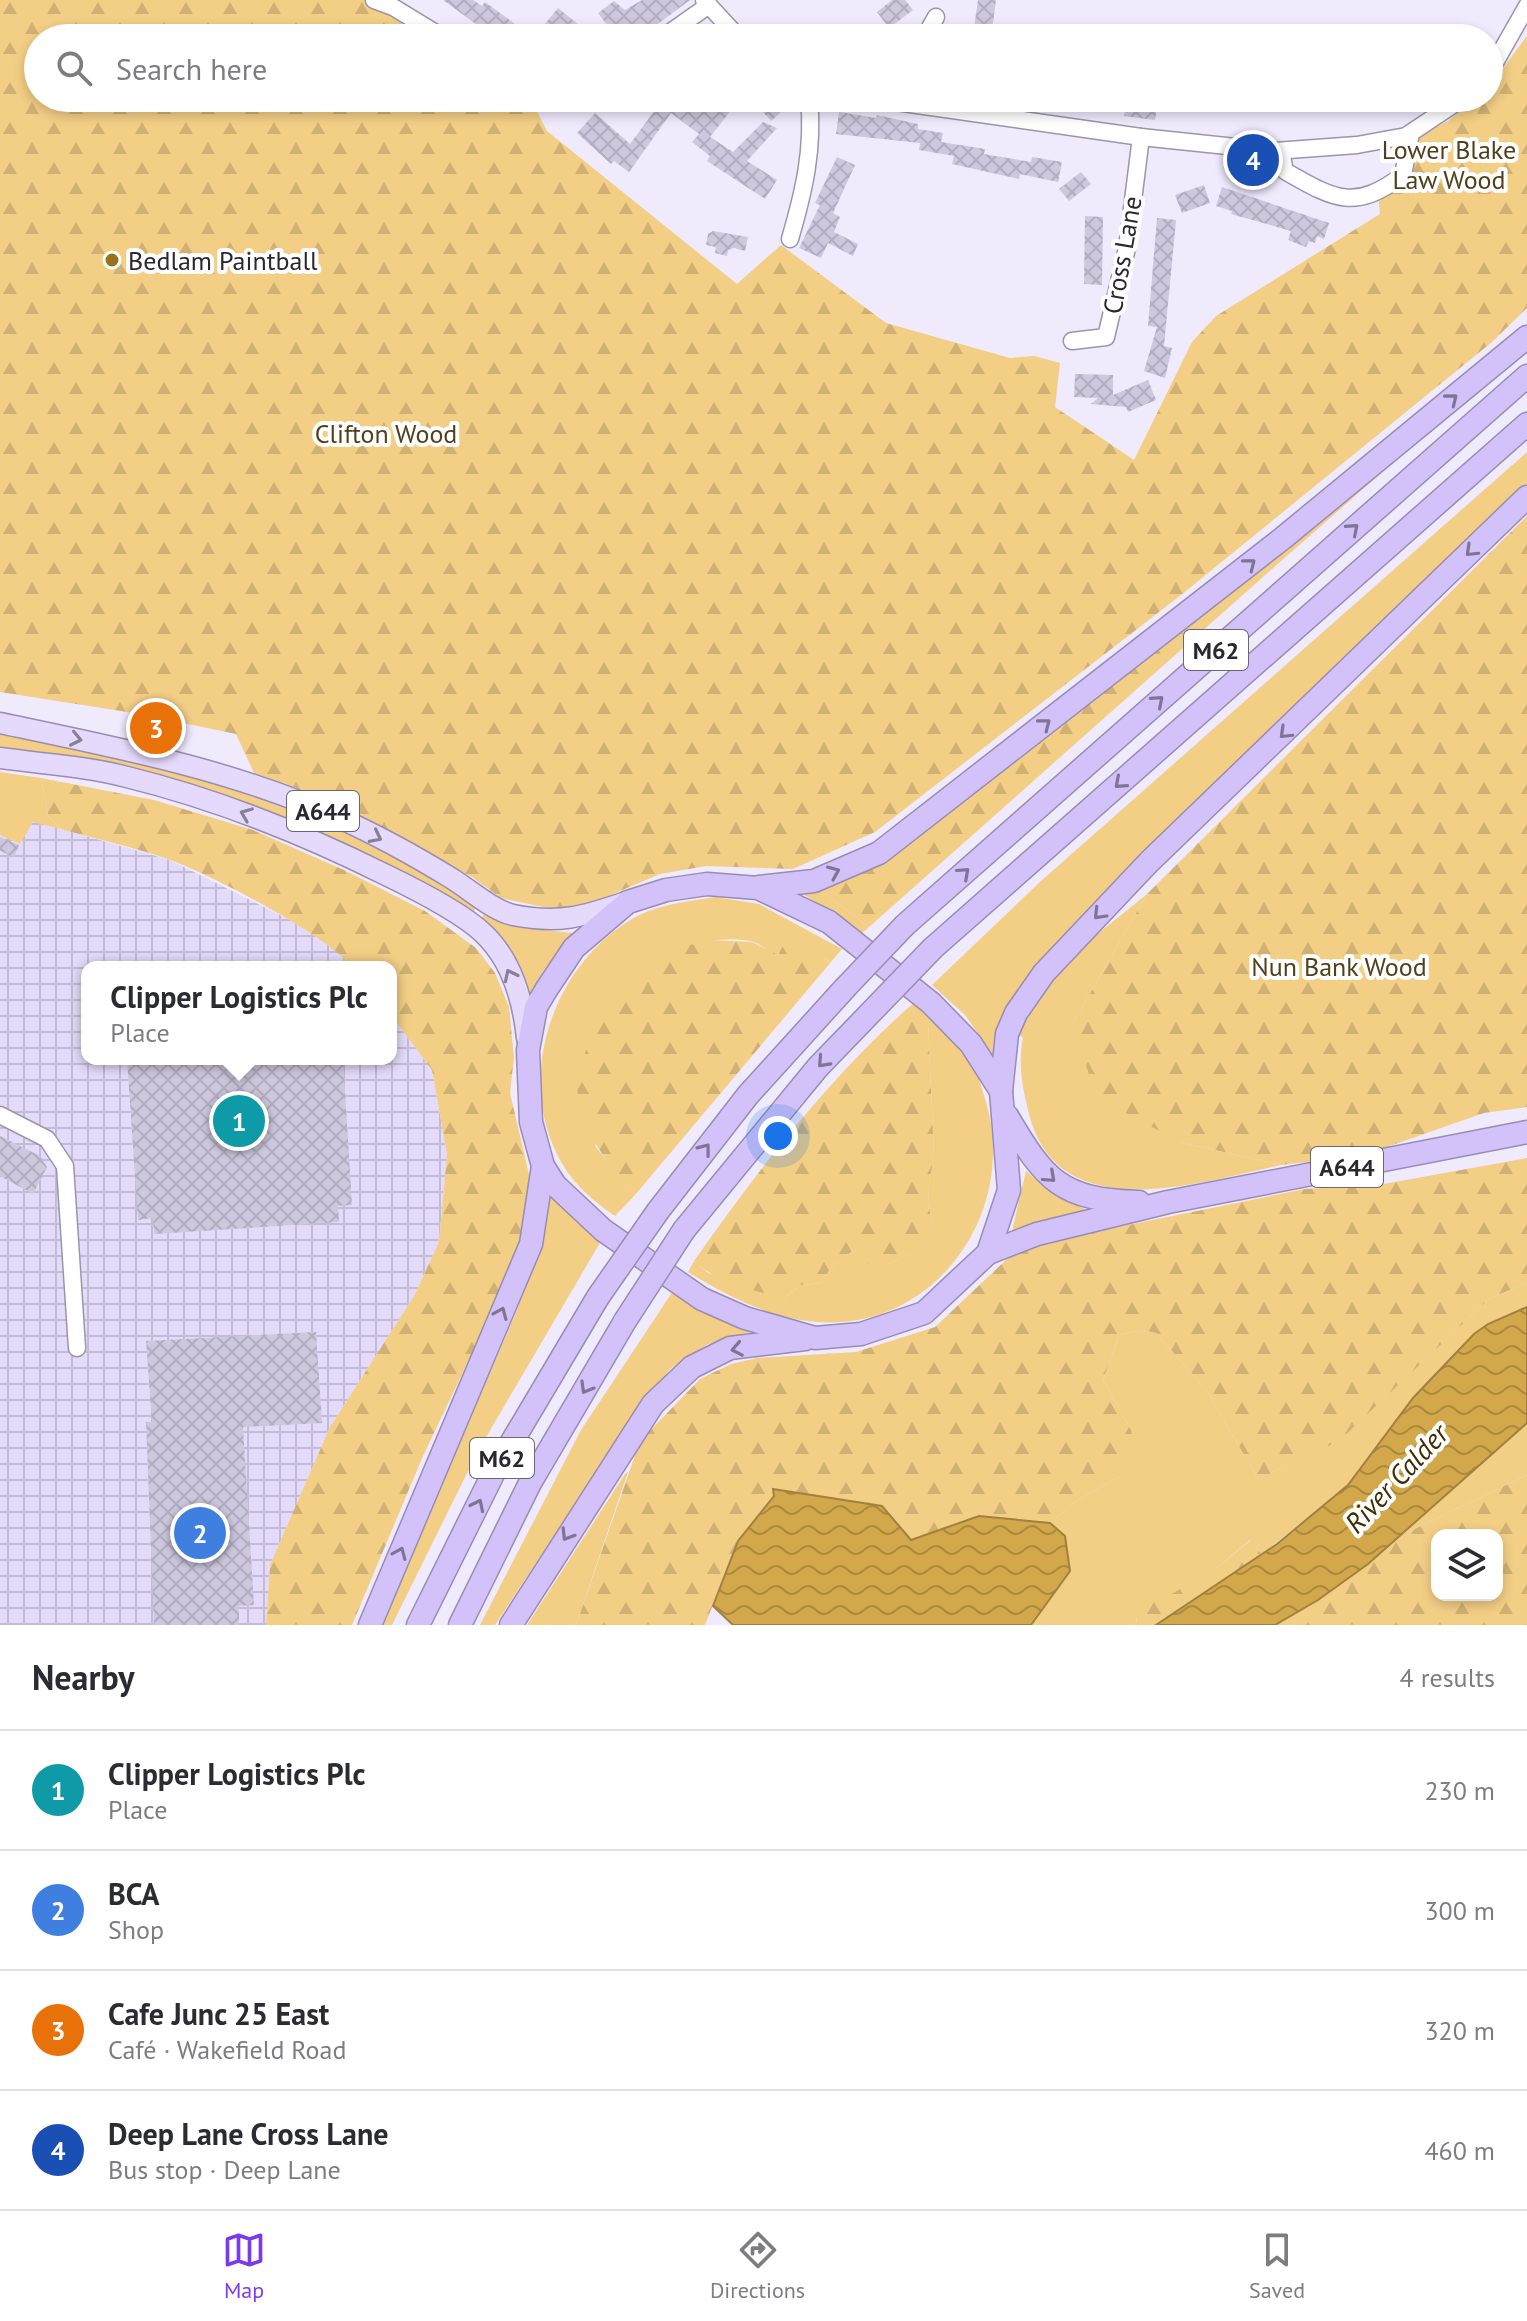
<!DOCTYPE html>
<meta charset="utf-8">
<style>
body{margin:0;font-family:"PT Sans",sans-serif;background:#f2f2f3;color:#2b2b33}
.controls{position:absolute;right:24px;bottom:24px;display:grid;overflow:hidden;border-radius:16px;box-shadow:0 4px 12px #0003}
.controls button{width:72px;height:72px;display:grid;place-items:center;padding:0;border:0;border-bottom:2px solid #e1e1e2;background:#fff;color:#2b2b33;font:40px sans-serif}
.you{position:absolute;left:778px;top:1136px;width:28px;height:28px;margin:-20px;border:6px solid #fff;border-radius:50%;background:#1a73e8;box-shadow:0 0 0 12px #1a73e833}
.badge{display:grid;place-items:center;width:52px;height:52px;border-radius:50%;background:#7c3aed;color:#fff;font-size:26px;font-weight:700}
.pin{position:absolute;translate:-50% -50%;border:4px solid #fff;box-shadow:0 2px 8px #0006}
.popup{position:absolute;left:81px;top:961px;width:316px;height:104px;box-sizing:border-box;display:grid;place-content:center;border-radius:16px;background:#fff;filter:drop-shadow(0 2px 6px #0005);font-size:26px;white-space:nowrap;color:#7c7c81}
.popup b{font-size:30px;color:#2b2b33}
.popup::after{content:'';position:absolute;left:50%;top:100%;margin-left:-16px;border:16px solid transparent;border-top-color:#fff}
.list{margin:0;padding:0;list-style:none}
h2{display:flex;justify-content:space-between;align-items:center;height:104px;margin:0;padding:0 32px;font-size:34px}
h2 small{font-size:26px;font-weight:400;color:#7c7c81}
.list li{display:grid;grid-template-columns:52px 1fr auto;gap:24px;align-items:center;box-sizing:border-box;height:120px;padding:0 32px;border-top:2px solid #e1e1e2}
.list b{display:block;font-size:30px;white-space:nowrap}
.list p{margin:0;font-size:26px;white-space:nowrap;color:#7c7c81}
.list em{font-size:26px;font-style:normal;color:#7c7c81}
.icon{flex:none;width:44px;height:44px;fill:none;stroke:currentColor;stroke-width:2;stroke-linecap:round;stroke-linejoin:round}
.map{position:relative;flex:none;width:1527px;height:1625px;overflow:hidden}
.search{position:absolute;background:#fff;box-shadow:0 4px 12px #0003;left:24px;right:24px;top:24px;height:88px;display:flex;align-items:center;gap:20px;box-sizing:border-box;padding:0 28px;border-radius:44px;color:#7c7c81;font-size:30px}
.sheet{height:584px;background:#fff}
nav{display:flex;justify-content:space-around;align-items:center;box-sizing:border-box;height:112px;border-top:2px solid #e1e1e2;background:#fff;font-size:22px;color:#7c7c81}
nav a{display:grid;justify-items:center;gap:4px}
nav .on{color:#7c3aed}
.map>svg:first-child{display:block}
.industrial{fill:url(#industrial-grid)}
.green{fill:#f3ce85}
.forest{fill:url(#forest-firs);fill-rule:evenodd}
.water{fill:url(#water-waves);stroke:#a08142;stroke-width:2}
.building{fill:url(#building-cross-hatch)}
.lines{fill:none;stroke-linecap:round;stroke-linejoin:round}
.minor-casing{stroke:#9b95ab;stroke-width:19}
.major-casing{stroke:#988cb3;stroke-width:23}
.highway-casing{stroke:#988cb3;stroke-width:25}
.minor{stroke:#fff;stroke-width:16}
.major{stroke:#e5dafb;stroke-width:20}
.highway{stroke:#d3c2f9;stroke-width:22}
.highway-bridge-casing{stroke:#988cb3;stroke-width:25;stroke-linecap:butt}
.highway-bridge{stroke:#d3c2f9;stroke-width:22}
.oneway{stroke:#7e7494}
.oneway2{stroke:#888096}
.poi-dot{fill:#97731d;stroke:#fff;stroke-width:3}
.labels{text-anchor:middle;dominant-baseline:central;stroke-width:8;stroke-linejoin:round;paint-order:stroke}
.shield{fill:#fff;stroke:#6a686e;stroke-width:2}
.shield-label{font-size:24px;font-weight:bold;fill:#2a2730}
.park-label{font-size:26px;fill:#513f18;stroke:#fff}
.street-label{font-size:26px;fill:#2a2730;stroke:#fff}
.poi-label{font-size:26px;fill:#2a2730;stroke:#fff;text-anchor:start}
.water-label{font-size:28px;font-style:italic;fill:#3f2e04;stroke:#fff}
</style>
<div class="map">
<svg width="1527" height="1625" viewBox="0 0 1527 1625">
<defs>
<pattern id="industrial-grid" width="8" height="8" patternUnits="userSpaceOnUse" patternTransform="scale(2)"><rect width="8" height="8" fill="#e4dbfa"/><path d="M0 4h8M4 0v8" fill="none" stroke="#c4bcd7"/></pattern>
<pattern id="forest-firs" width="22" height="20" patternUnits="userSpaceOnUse" patternTransform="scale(2)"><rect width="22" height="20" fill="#f3ce85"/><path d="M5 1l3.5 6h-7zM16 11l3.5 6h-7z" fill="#d0b173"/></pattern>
<pattern id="water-waves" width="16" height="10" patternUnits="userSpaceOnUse" patternTransform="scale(2)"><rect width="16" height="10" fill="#d2a84a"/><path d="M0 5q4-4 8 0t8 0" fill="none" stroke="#ab893e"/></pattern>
<pattern id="building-cross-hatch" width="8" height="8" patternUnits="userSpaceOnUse" patternTransform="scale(2)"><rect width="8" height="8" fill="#cec8de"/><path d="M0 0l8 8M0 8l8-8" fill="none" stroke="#b1acbf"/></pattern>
</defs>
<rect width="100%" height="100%" fill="#f0eafd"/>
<!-- industrial -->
<path class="industrial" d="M 33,821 L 170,860 L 292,921 L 343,955 L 352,967 L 87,967 L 87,1059 L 391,1059 L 391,1015 L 432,1070 L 447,1154 L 439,1242 L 414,1296 L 330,1427 L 270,1565 L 266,1625 L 0,1625 L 0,835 L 20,844 Z"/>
<!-- green -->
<g class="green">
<path d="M 1428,432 L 1263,577 L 1258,569 Z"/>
<path d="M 1527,452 L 1527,484 L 1051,948 L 1013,997 L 993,1055 L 965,1015 L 932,985 L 1041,881 Z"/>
<path d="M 0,734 C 169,765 334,808 476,908 L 471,915 C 387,865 302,817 208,790 C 140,770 70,760 0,748 Z"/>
<path d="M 0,772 L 41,778 L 48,816 L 61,829 L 33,822 L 20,844 L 0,835 Z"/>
<path d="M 817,888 L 869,927 L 862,933 L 800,892 Z"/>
<path d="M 1147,894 L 1073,1023 L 1180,1142 L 1281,1165 C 1197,1183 1055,1230 1028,1110 C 1022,1085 1018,1063 1023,1038 L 1020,1035 C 1042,970 1097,936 1147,894 Z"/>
<path d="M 715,897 L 759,904 L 842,949 L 831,962 C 812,948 798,960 778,955 C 768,952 760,943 750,941 C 715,935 684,945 656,964 L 595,1146 L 635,1195 L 615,1216 C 595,1202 576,1187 563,1165 C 513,1082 551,967 632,919 C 658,904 686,902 715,897 Z"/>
<path d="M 485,913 C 516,928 541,930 574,933 L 543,971 L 530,995 L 480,920 Z"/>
<path d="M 917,1001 C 934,1019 957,1038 970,1059 C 977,1070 981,1086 985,1099 C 1020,1209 937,1331 817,1322 C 770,1318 727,1296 688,1272 L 694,1261 L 708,1273 L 784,1298 L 801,1285 L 821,1283 L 833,1265 L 855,1249 L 870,1265 L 887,1265 L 942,1237 L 931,1223 L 928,1190 L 934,1156 L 928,1022 L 909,1007 Z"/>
<path d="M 1026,1171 L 1057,1197 L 1090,1211 L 1012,1231 Z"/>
<path d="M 548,1189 L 601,1241 L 478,1451 L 392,1625 L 381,1625 L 515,1315 L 531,1272 Z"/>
<path d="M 1527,1283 L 1527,1307 L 1488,1324 L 1413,1398 L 1348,1485 L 1262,1554 L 1250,1540 L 1220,1565 L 1136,1618 L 1137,1625 L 1031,1625 L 1070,1571 L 1050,1523 L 1076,1501 L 1119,1477 L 1131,1430 L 1103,1380 L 1119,1335 L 1142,1330 L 1156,1333 L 1207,1391 L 1258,1479 L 1339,1440 L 1490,1298 Z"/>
<path d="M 673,1291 L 710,1314 L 751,1332 L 708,1344 L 670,1369 L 616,1441 L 495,1625 L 480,1625 L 581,1430 Z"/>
<path d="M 1527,1423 L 1527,1475 L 1402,1535 Z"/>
<path d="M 628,1472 L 576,1625 L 527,1625 L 625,1474 Z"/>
</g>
<!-- forest -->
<g class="forest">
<path d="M 0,0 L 374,0 L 444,38 L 38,38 L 38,98 L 530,98 L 547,131 L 737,284 L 781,245 L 886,323 L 1010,358 L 1034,356 L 1060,363 L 1055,407 L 1134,460 L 1192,342 L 1216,316 L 1380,214 L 1378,194 L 1403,175 L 1420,136 L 1448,121 L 1476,98 L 1489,98 L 1489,87 L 1527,36 L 1527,308 L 1492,342 L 1181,595 L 875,832 L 793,869 L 706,866 L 660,874 L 585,906 L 548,908 L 501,898 L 472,877 L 325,798 L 254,773 L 236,734 L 140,714 L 0,692 Z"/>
<path d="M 1527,516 L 1527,1107 L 1484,1113 L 1361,1156 L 1281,1165 L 1180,1142 L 1096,1097 L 1073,1023 L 1147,894 Z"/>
<path d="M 1258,569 L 1263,577 L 869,927 L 817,888 Z"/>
<path d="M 41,778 L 154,800 L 253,830 L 344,870 L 425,911 L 476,948 L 495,973 L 509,1007 L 514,1058 L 510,1093 L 531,1183 L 526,1221 L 515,1263 L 423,1456 L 352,1625 L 266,1625 L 270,1565 L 330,1427 L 414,1296 L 439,1242 L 447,1154 L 432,1070 L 391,1015 L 391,967 L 352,967 C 326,934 210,874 168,859 C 133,847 96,839 61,829 L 48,816 Z"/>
<path d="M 710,940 L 752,942 L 778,955 L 785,942 L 800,944 L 831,962 L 635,1195 C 611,1166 583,1136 578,1096 C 571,1044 635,967 681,948 C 690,944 701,943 710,940 Z"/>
<path d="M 909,1007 L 928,1021 L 934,1156 L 928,1190 L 931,1223 L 943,1237 L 887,1265 L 870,1265 L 854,1250 L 833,1265 L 821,1283 L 801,1285 L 784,1298 C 751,1289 720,1285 694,1261 C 758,1170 826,1081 909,1007 Z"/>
<path d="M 1527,1158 L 1527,1283 L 1490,1298 L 1339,1441 L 1258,1479 L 1207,1391 L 1156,1333 L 1142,1330 L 1119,1335 L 1103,1380 L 1131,1430 L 1136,1451 L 1119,1477 L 1076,1501 L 1050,1523 L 979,1516 L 911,1540 L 882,1506 L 773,1490 L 774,1496 L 738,1541 L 705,1625 L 576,1625 L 640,1441 L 700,1379 L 731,1364 L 757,1358 L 856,1352 L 935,1327 L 1008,1258 L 1044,1242 L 1305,1189 L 1378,1185 Z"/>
<path d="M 1527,1475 L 1527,1625 L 1275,1625 L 1318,1600 L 1402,1535 ZM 1437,1535 L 1497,1535 L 1497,1595 L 1437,1595 Z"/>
<path d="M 1251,1540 L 1262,1555 L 1172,1616 L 1156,1625 L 1137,1625 C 1134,1611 1145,1599 1153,1589 L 1170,1595 L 1220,1565 Z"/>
</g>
<!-- water -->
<g class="water">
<path d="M 1527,1307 L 1527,1423 L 1368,1564 L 1318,1600 L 1275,1625 L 1156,1625 L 1277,1544 L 1348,1485 L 1413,1398 L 1474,1334 L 1488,1324 Z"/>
<path d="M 773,1489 L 882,1506 L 911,1540 L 979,1516 L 1050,1523 L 1065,1536 L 1070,1571 L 1031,1625 L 733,1625 L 713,1606 L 738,1541 L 774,1496 Z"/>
</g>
<!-- building -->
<g class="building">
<path d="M 443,0 L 473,0 L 482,6 L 485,2 L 534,38 L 495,38 Z"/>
<path d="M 642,0 L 690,0 L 639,38 L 617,38 L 598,13 L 614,1 L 625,10 Z"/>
<path d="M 892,0 L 905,0 L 913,10 L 889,28 L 877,12 Z"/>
<path d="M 978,0 L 996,0 L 992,30 L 974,28 Z"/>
<path d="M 558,8 L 579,25 L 569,38 L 560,38 L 544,25 Z"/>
<path d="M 638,98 L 705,98 L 695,111 L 732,109 L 710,137 L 733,152 L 763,122 L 777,128 L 747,161 L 777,180 L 765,199 L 707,161 L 710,156 L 692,142 L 699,134 L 671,113 L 629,172 L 614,161 L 611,164 L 577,133 L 595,113 L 630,144 L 655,110 Z"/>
<path d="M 751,98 L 797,98 L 771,121 Z"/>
<path d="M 1127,98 L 1158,100 L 1155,120 L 1124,116 Z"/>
<path d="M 1201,98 L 1220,98 L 1218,111 L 1199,109 Z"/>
<path d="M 839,112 L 876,118 L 877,115 L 918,124 L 918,129 L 943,133 L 941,142 L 985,149 L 984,154 L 1031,162 L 1032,157 L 1062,162 L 1058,182 L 1020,174 L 1019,179 L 952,164 L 954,156 L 919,150 L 920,143 L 836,134 Z"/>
<path d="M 837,157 L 855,165 L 833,213 L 840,217 L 834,232 L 858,244 L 853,256 L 828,243 L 821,258 L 799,248 L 820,205 L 815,203 Z"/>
<path d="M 1081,172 L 1091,184 L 1069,201 L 1059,189 Z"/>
<path d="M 1204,185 L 1210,203 L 1182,213 L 1175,195 Z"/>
<path d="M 1222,187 L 1329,223 L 1324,239 L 1317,236 L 1315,243 L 1309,241 L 1306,247 L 1288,240 L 1291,231 L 1231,214 L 1232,211 L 1216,206 Z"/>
<path d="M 1085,216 L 1103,217 L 1102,285 L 1084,284 Z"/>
<path d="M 1157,218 L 1176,220 L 1164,346 L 1172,348 L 1165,378 L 1144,371 L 1157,327 L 1148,326 Z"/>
<path d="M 713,231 L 748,237 L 745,251 L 734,248 L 728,250 L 727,256 L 715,253 L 716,247 L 706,245 L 708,234 Z"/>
<path d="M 1075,374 L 1113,375 L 1113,395 L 1148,380 L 1156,400 L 1128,412 L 1126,407 L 1091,404 L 1098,398 L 1074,397 Z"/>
<path d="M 0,837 L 19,845 L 14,857 L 0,851 Z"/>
<path d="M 127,1059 L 343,1059 L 352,1205 L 338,1206 L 339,1222 L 154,1234 L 153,1218 L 138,1220 Z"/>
<path d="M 0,1136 L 40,1156 L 47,1167 L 33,1194 L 0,1176 Z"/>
<path d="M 316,1332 L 322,1423 L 243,1427 L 254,1605 L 239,1606 L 239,1625 L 154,1625 L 146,1422 L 152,1422 L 146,1341 Z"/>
</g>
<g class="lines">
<!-- minor casing -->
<g class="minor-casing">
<g id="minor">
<path d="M 374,0 L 393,7 L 444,38"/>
<path d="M 704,0 L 739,38"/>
<path d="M 662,38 L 709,5"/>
<path d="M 924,38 L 936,17"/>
<path d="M 1489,73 L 1527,6"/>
<path d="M 868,98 L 1141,137 L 1275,151 L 1357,145 L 1406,136 L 1463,98"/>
<path d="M 1281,151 L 1285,171 C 1334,199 1354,212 1403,175 L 1411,133"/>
<path d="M 790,239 C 804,191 814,149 809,98"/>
<path d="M 1072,341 L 1106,337 L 1127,248 L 1141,137"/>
<path d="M 0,1115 L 47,1139 L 65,1166 L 77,1348"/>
</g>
</g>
<!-- major casing -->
<g class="major-casing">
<g id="major">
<path d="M 0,723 C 114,747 231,769 339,818 C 377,835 415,856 451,878 C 469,889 492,910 513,915 C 558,924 583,917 626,902"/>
<path d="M 0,758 C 42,764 86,766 127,777 C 216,799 302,833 384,874 C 411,887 461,912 483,933 C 512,960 523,1000 527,1038"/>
</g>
</g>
<!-- highway casing -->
<g class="highway-casing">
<g id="highway">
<path d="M 707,884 L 758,888 L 829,922 L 931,1003 L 971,1044 L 1001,1091 L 1009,1190 L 988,1253 L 924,1313 L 861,1334 L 815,1338 L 745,1318 L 702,1299 L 603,1230 L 555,1185 L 543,1166 L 531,1122 L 528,1050 L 536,1007 L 546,990 L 574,948 L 628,902 L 666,890 Z"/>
<path d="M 759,887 L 814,881 L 879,853 L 1283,538 L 1527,337"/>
<path d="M 905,925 L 1527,376"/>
<path d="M 933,948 L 1527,424"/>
<path d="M 1001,1091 L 1007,1034 L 1016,1013 L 1044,973 L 1149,862 L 1527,497"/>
<path d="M 1007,1116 C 1045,1180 1060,1200 1139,1202"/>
<path d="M 658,1211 L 748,1095 L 845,988"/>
<path d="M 684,1230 L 818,1067 L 877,1006"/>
<path d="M 988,1253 L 1037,1234 L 1168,1202 L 1527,1132"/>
<path d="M 370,1625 L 531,1244 L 543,1166"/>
<path d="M 418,1625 L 494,1472 L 598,1297"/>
<path d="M 460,1625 L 530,1483 L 625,1321"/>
<path d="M 511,1625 L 653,1404 L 692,1367 L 730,1348 L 805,1339"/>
</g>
</g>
<!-- minor -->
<use href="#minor" class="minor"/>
<!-- major -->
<use href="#major" class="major"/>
<!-- highway -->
<use href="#highway" class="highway"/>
<!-- highway-bridge casing -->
<g class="highway-bridge-casing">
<g id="highway-bridge">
<path d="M 845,988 L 905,925"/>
<path d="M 877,1006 L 933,948"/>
<path d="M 598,1297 L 658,1211"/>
<path d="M 625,1321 L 684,1230"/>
</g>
</g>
<!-- highway-bridge -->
<use href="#highway-bridge" class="highway-bridge"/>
</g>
<!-- one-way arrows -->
<defs><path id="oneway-chevron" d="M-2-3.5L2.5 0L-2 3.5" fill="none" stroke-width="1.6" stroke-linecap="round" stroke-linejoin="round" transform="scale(2)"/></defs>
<g class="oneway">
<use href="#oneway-chevron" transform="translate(1452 399) rotate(-39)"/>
<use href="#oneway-chevron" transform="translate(1353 529) rotate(-41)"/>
<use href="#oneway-chevron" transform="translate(1471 551) rotate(136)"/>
<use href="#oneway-chevron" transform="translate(1250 564) rotate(-38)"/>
<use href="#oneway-chevron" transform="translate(1158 701) rotate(-41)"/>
<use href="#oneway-chevron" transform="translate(1045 724) rotate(-38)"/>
<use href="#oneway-chevron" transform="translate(1285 733) rotate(136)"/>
<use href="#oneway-chevron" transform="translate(1120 783) rotate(139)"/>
<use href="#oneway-chevron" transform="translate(834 872) rotate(-23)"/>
<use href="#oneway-chevron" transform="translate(964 873) rotate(-42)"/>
<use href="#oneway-chevron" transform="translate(1099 914) rotate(134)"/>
<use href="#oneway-chevron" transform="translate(823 1062) rotate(133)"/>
<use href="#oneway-chevron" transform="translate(705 1149) rotate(-52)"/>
<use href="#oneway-chevron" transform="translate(1050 1177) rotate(42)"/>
<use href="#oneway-chevron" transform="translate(501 1313) rotate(-67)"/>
<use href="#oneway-chevron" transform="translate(737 1349) rotate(169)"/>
<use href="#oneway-chevron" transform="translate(586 1388) rotate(120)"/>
<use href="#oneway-chevron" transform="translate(478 1505) rotate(-64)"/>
<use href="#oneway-chevron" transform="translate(567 1535) rotate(122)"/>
<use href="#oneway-chevron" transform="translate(400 1553) rotate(-67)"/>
</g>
<g class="oneway2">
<use href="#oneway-chevron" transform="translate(76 739) rotate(12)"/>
<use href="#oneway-chevron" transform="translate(246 814) rotate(-158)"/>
<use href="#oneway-chevron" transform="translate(376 837) rotate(27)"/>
<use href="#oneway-chevron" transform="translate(510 975) rotate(-116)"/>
</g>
<!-- markers -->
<circle class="poi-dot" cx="112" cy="260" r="8"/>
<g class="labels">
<!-- shield labels -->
<g class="shield">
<rect x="1184" y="630" width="64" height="40" rx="6"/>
<rect x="287" y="791" width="72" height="40" rx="6"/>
<rect x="1311" y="1147" width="72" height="40" rx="6"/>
<rect x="470" y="1438" width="64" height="40" rx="6"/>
</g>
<g class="shield-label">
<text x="1216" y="650">M62</text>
<text x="323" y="811">A644</text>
<text x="1347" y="1167">A644</text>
<text x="502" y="1458">M62</text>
</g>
<!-- park labels -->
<g class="park-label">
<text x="1449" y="149">Lower Blake<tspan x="1449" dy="30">Law Wood</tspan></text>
<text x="386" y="433">Clifton Wood</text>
<text x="1339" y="966">Nun Bank Wood</text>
</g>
<!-- street labels -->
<g class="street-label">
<text transform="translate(1122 255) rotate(-80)">Cross Lane</text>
</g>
<!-- poi labels -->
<g class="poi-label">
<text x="128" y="260">Bedlam Paintball</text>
</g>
<!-- water labels -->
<g class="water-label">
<text transform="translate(1396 1478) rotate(-47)">River Calder</text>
</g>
</g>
</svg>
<div class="controls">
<button><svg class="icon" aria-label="layers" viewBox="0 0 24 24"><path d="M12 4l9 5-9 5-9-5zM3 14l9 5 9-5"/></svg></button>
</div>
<div class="you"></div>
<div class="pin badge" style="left:239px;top:1121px;background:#0f9aa8">1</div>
<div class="popup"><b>Clipper Logistics Plc</b>Place</div>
<div class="pin badge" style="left:200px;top:1533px;background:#3f7fe0">2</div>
<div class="pin badge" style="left:156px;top:728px;background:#e8710a">3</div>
<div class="pin badge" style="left:1253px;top:160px;background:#1a4fb4">4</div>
<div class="search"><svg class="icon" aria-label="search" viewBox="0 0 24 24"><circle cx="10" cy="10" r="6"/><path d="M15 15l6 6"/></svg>Search here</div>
</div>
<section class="sheet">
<h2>Nearby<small>4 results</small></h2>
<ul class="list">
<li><span class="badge" style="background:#0f9aa8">1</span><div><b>Clipper Logistics Plc</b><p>Place</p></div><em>230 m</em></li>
<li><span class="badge" style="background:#3f7fe0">2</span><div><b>BCA</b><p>Shop</p></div><em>300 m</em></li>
<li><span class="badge" style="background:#e8710a">3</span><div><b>Cafe Junc 25 East</b><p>Café · Wakefield Road</p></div><em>320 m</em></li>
<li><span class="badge" style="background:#1a4fb4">4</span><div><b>Deep Lane Cross Lane</b><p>Bus stop · Deep Lane</p></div><em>460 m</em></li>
</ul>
</section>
<nav>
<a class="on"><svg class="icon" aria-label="map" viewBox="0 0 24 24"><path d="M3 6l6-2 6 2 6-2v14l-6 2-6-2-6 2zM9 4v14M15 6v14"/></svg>Map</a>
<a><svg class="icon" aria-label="directions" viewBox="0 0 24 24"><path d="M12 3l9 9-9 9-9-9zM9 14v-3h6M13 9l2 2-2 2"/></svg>Directions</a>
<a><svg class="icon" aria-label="saved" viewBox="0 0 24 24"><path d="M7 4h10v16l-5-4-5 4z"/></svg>Saved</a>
</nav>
